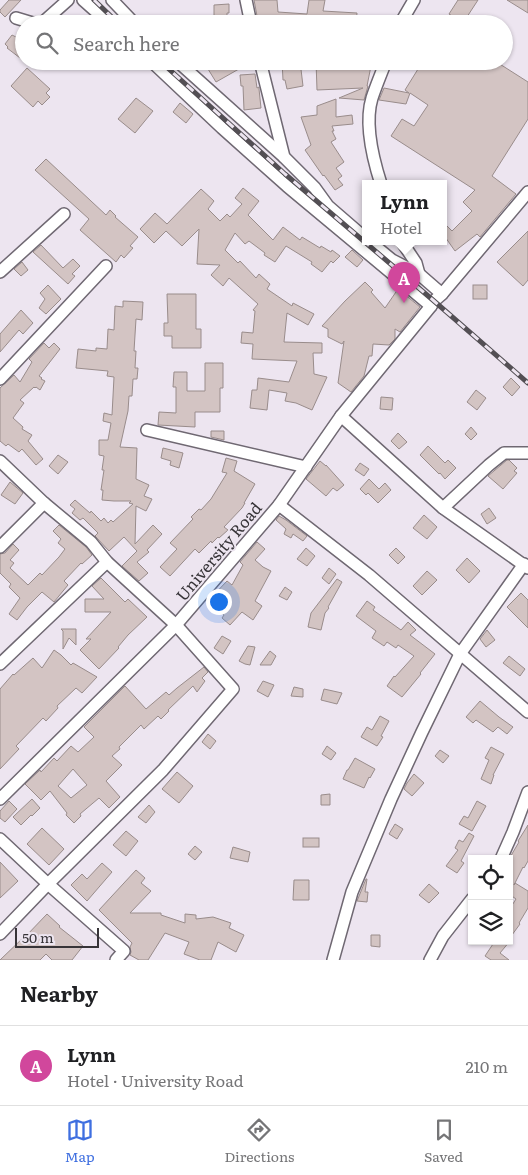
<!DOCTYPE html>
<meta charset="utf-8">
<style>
body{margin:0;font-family:Literata,serif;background:#f2f2f2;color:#202124}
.controls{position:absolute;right:15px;bottom:15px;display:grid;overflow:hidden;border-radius:0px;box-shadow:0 1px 4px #0004}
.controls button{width:45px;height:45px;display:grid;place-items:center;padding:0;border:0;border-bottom:1px solid #e0e0e0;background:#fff;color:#202124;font:25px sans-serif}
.scale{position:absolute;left:15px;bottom:12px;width:84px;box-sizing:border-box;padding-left:5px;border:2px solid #373438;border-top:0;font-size:14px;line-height:18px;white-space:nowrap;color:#373438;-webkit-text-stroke:4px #ede5f0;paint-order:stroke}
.you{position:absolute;left:218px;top:601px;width:18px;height:18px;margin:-12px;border:4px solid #fff;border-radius:50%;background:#1a73e8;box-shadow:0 0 0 8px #1a73e833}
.badge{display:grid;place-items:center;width:32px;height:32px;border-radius:50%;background:#3f6fe0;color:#fff;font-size:16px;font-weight:700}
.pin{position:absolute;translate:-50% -41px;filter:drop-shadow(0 1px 2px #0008)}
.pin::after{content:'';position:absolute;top:26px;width:18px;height:15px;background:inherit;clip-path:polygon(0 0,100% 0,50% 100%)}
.popup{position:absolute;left:362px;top:180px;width:85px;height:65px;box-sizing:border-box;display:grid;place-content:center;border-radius:0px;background:#fff;filter:drop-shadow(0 1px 4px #0005);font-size:16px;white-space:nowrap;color:#757577}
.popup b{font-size:19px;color:#202124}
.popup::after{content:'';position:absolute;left:50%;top:100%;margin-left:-10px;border:10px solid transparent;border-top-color:#fff}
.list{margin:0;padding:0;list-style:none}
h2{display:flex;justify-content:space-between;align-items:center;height:65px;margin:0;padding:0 20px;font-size:21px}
h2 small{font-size:16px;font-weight:400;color:#757577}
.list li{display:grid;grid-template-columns:32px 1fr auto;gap:15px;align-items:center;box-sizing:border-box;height:80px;padding:0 20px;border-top:1px solid #e0e0e0}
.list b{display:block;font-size:19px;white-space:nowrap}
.list p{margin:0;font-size:16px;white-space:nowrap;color:#757577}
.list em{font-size:16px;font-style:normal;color:#757577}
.icon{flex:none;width:28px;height:28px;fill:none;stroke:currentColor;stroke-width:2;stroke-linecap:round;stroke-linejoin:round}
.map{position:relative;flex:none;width:528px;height:960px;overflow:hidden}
.search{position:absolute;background:#fff;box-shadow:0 1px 4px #0004;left:15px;right:15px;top:15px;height:55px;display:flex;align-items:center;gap:12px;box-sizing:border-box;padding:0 18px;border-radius:28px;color:#757577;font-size:19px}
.sheet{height:145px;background:#fff}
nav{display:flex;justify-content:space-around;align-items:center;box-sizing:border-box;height:70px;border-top:1px solid #e0e0e0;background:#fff;font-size:14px;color:#757577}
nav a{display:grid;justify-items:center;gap:2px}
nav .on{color:#3f6fe0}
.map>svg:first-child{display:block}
.building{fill:#d3c4c3;stroke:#998c8b;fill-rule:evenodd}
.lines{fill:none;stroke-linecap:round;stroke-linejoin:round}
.minor-casing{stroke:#6f6872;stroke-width:14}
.minor{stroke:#fff;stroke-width:11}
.rail-casing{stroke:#534f54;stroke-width:5}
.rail{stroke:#ede5f0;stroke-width:3;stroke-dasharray:9;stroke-linecap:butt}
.labels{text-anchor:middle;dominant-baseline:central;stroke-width:4;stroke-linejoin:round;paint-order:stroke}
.street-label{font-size:16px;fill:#373438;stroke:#ede5f0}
</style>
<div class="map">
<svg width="528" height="960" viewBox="0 0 528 960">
<rect width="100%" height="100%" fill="#ede5f0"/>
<!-- building -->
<g class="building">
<path d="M 9,0 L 21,0 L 5,17 L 0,12 L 0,10 Z"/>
<path d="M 254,0 L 277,0 L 278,12 L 307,14 L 309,0 L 325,0 L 323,11 L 357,13 L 356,24 L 322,22 L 322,24 L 308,24 L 308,22 L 271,19 L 258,21 Z"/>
<path d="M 458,0 L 478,0 L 463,23 L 449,14 Z"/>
<path d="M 507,0 L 528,0 L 528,13 Z"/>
<path d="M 229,4 L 229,13 L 227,13 L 227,24 L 214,24 L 214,5 Z"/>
<path d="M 12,35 L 16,37 L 17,36 L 24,42 L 24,61 L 7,48 L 8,47 L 5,44 Z"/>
<path d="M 233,61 L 253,61 L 216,82 L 208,69 L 216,63 L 220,69 Z"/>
<path d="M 282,61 L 300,61 L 303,86 L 287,89 L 285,80 L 283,80 Z"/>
<path d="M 316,61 L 372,61 L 367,86 L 368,86 L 364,100 L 339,98 L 363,88 L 317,90 Z"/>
<path d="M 423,61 L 495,61 L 528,82 L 528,119 L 492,176 L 516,194 L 480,237 L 477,234 L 455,251 L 443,234 L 443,222 L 452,231 L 472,211 L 463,202 L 475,190 L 391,136 L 402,119 L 414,126 L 428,105 L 410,93 L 406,104 L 379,100 L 384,88 L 409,93 L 405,90 Z"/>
<path d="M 27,68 L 50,89 L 46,93 L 50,97 L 42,105 L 38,101 L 33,107 L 11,86 Z"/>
<path d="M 255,74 L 257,88 L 259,87 L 259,89 L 261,108 L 244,110 L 243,86 L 241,86 L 240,75 Z"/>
<path d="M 136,98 L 153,111 L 135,133 L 118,119 Z"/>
<path d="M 336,99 L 336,117 L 352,115 L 353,124 L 332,126 L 334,131 L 332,131 L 336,139 L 331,142 L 344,162 L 336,168 L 342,176 L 338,179 L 343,185 L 335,190 L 324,175 L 323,176 L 305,150 L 311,145 L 301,117 L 317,115 L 317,106 Z"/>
<path d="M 180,103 L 193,114 L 186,123 L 173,112 Z"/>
<path d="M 46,159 L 106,215 L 110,210 L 116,216 L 115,217 L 138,237 L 130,246 L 133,248 L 124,258 L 121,255 L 116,262 L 80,230 L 89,219 L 35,170 Z"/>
<path d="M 243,188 L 259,201 L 248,215 L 273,240 L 283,227 L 300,240 L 302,237 L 320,248 L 321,246 L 331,252 L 332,250 L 340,256 L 333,263 L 331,261 L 322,272 L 311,264 L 312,262 L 286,246 L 275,262 L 264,255 L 265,253 L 249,241 L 245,244 L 235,233 L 225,250 L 238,263 L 240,261 L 256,278 L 259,274 L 270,284 L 267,289 L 292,306 L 293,303 L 314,314 L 308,325 L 287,313 L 284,342 L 322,343 L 322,353 L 313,353 L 314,374 L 327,377 L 312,410 L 296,403 L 285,401 L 287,393 L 269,390 L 267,410 L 250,408 L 252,390 L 257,390 L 258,378 L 289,382 L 297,361 L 252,359 L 253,344 L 241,343 L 242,332 L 253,333 L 255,311 L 253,310 L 258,304 L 229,278 L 223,286 L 211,275 L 220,265 L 197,264 L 199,229 L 182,246 L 166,231 L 154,243 L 140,229 L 155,213 L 167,224 L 201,189 L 214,201 L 208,209 L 220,221 L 227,214 L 230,217 L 242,204 L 235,198 Z"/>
<path d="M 528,231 L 528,280 L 523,286 L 497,262 Z"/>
<path d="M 41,245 L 63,268 L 73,259 L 80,266 L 72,274 L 75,276 L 68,284 L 33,252 Z"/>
<path d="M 352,250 L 363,260 L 357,267 L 345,257 Z"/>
<path d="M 22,262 L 28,270 L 21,276 L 14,269 Z"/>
<path d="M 365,282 L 373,290 L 371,292 L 385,308 L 398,289 L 420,307 L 400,332 L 395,329 L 395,339 L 389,345 L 373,344 L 372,356 L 369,356 L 364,376 L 351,392 L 338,383 L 344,341 L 342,344 L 328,337 L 328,329 L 322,326 L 345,301 Z"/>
<path d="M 48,285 L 61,299 L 46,314 L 39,308 L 45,299 L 40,293 Z"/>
<rect x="473" y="285" width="14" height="14"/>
<path d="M 167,294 L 196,294 L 196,329 L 201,329 L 201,348 L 172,348 L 172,336 L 164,336 L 164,323 L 168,323 Z"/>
<path d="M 123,301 L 143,302 L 142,320 L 136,319 L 134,351 L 136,351 L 135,368 L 138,368 L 137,379 L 133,379 L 132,396 L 129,396 L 128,411 L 120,447 L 137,448 L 136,479 L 149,485 L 144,496 L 152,499 L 146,511 L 136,506 L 135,544 L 153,525 L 162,534 L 147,550 L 149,552 L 137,562 L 148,573 L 139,581 L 122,566 L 137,551 L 124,537 L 109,551 L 95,536 L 98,533 L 83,518 L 80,520 L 72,513 L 75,509 L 70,505 L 75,500 L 90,513 L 91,511 L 101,521 L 104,518 L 108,523 L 111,520 L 113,522 L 133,504 L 129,503 L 131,501 L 114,501 L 102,500 L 103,490 L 101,490 L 104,470 L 102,470 L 104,456 L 99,455 L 99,440 L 108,440 L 111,423 L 103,421 L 104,413 L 112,415 L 114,377 L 107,376 L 108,371 L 76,368 L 78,349 L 96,351 L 96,348 L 107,349 L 108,329 L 114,330 L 115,306 L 123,307 Z"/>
<path d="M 21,310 L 33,323 L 23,334 L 19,330 L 0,352 L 0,334 Z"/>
<path d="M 44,343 L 49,348 L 54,343 L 60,349 L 39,376 L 42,378 L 41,379 L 45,381 L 40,390 L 36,387 L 35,388 L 34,387 L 20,400 L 24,403 L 13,418 L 23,427 L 22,429 L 32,435 L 28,441 L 43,459 L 36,465 L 22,449 L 19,452 L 8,444 L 6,446 L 0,441 L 0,388 L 14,375 L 20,382 L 32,362 L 29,359 Z"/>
<path d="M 205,363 L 223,363 L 223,388 L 220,388 L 220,412 L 195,412 L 195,427 L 158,425 L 159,412 L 176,413 L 176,387 L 173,387 L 174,372 L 187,372 L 187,391 L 205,391 Z"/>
<path d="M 511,378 L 520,387 L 512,396 L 503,387 Z"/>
<path d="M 476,390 L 486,398 L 477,410 L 467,402 Z"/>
<path d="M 381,397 L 393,398 L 392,410 L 380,409 Z"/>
<path d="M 471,427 L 477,434 L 471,440 L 465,434 Z"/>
<path d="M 211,431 L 224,431 L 224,440 L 211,437 Z"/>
<path d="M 398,433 L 407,442 L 399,449 L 391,441 Z"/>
<path d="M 428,446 L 445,463 L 448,460 L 456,468 L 445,479 L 440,473 L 439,474 L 420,455 Z"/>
<path d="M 163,448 L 183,453 L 179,468 L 170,465 L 171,461 L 161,458 Z"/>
<path d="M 58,455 L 68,462 L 58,474 L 49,466 Z"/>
<path d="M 226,458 L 237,461 L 234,471 L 255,484 L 244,503 L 245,503 L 242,508 L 224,527 L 228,530 L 219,538 L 218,537 L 212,543 L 211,541 L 199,553 L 195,549 L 170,576 L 160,567 L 177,549 L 170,543 L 193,519 L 191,517 L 199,509 L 201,510 L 211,499 L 227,473 L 222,472 Z"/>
<path d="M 507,460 L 509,460 L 517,468 L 514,471 L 517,473 L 503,489 L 488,476 Z"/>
<path d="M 320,461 L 326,466 L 326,465 L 344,485 L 337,491 L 333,488 L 326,496 L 306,479 Z"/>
<path d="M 360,463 L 369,469 L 364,476 L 355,470 Z"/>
<path d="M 369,479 L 379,489 L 385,483 L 391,490 L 378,503 L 368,493 L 366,495 L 360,489 Z"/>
<path d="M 10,482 L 23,493 L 15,504 L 1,495 Z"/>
<path d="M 489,508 L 496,518 L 487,524 L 481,514 Z"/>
<path d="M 424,515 L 437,527 L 427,539 L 413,528 Z"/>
<path d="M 279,516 L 286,520 L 307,536 L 303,541 L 293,534 L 291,538 L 284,534 L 286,529 L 276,520 Z"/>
<path d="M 59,525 L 86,547 L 92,555 L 82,564 L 81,563 L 64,581 L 68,585 L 54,602 L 42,592 L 27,607 L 17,620 L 9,614 L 20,598 L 9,587 L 11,584 L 0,573 L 0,554 L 5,553 L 13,544 L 19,550 L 10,560 L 14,563 L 10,568 L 28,585 L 40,573 L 42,575 L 59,557 L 65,549 L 58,543 L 61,539 L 53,531 Z"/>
<path d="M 257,542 L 265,549 L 255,560 L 263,567 L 271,571 L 255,601 L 262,606 L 253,620 L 242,612 L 230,625 L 222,618 L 224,615 L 208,601 L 227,581 L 232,585 L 243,565 L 240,562 Z"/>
<path d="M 306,548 L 315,556 L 307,566 L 297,559 Z"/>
<path d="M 396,548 L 405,557 L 398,564 L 389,555 Z"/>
<path d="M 467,558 L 480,571 L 469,583 L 456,570 Z"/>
<path d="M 329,568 L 336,574 L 329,584 L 322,578 Z"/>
<path d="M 427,571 L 437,580 L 422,595 L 413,586 Z"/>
<path d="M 101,578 L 125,602 L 128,599 L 147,617 L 128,635 L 118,647 L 119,648 L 99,669 L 80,650 L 91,639 L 86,639 L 111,612 L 85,612 L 85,599 L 104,599 L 92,586 Z"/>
<path d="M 337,579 L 342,582 L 328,607 L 329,608 L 325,613 L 321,630 L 308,627 L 311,613 Z"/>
<path d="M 285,587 L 292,592 L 287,600 L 279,596 Z"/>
<path d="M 521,593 L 528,600 L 528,628 L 507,607 Z"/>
<path d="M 367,601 L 375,607 L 373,610 L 401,630 L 408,622 L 416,630 L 410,635 L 435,654 L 420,673 L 421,674 L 402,697 L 387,686 L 394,676 L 395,677 L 414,656 L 398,645 L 396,648 L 387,642 L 384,646 L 372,638 L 376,631 L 356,616 Z"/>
<path d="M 61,629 L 76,629 L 76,645 L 69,638 L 63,649 L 63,631 Z"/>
<path d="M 487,630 L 495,640 L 486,647 L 480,639 Z"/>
<path d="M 222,636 L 231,641 L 223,654 L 214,648 Z"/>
<path d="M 248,646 L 255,647 L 250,665 L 245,664 L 239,661 Z"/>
<path d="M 54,650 L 61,655 L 71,665 L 73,663 L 97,677 L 82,693 L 76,688 L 57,706 L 58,708 L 46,721 L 43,718 L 16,746 L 19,749 L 0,769 L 0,689 L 13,674 L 14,675 L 33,658 L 42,668 Z"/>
<path d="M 270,651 L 276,656 L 271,665 L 260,665 Z"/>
<path d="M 509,656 L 525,669 L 520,676 L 503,663 Z"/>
<path d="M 204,667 L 208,672 L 202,678 L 205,681 L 197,692 L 193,686 L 168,710 L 169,711 L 161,719 L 158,716 L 144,729 L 141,725 L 119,747 L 120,749 L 112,756 L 122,765 L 106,781 L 120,797 L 109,808 L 99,798 L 80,814 L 81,816 L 74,823 L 66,815 L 67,813 L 50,791 L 41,800 L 25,784 L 40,770 L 41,772 L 54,758 L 57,761 L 71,746 L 78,752 L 94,737 L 84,727 L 125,686 L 146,709 L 166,692 L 169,695 L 177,688 ZM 73,769 L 87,785 L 71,798 L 58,786 Z"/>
<path d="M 263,681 L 274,685 L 268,697 L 257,691 Z"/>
<path d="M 294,687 L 303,689 L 303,697 L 291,696 Z"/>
<path d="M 324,689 L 342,693 L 337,704 L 321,700 Z"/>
<path d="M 480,701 L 499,717 L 513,727 L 507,734 L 498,727 L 493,732 L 476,720 L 473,723 L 466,717 Z"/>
<path d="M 380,716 L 389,721 L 381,736 L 383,737 L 377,746 L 361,737 L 367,727 L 372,730 Z"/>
<path d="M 208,734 L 216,741 L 210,749 L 202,742 Z"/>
<path d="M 327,746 L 336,753 L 331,760 L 322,754 Z"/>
<path d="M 491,747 L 504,754 L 493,775 L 494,775 L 491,784 L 481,779 L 489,760 L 485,758 Z"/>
<path d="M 440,750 L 449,756 L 443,763 L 435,756 Z"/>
<path d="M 355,758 L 375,769 L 370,778 L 369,777 L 364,788 L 343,779 L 347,770 L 348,770 Z"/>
<path d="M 177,772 L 193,786 L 179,803 L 162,789 Z"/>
<path d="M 414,774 L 424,783 L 412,796 L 404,789 L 407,783 Z"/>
<path d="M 330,794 L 330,805 L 321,805 L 321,795 Z"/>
<path d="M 32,799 L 40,808 L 32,816 L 31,815 L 21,825 L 13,817 Z"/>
<path d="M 9,801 L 17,809 L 5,822 L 0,818 L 0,811 Z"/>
<path d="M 477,801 L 486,806 L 472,831 L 459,824 L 464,816 L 468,818 Z"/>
<path d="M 149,805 L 155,812 L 146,823 L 138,817 Z"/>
<path d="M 395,824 L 403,829 L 397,839 L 389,834 Z"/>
<path d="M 528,825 L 528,861 L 524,868 L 523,867 L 514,885 L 515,883 L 528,891 L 528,908 L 519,923 L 520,924 L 509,939 L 509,910 L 516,899 L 509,894 L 509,859 L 519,842 L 518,841 Z"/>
<path d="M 42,828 L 64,849 L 49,865 L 27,844 Z"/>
<path d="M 126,831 L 138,841 L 126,856 L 113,845 Z"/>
<path d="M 469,833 L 474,836 L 461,861 L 464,863 L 457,873 L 446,866 L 458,850 L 455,848 L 459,840 L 463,842 Z"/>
<rect x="303" y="838" width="16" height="9"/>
<path d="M 195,846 L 202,852 L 195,860 L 188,854 Z"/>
<path d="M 233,847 L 250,852 L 248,862 L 230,858 Z"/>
<path d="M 0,862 L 18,881 L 0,898 Z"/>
<path d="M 102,863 L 112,872 L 87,901 L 71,885 L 82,874 L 87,879 Z"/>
<path d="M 136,870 L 145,878 L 141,883 L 151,891 L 130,913 L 161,913 L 161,915 L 185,923 L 185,914 L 196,915 L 196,919 L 213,917 L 231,923 L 229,928 L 244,935 L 236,952 L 218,942 L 211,960 L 200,960 L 184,954 L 189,942 L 165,933 L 148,960 L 139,960 L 130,955 L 131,952 L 130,947 L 132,943 L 99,910 Z"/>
<path d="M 366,879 L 367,879 L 365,892 L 368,892 L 367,902 L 357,901 Z"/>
<path d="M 294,880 L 309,880 L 309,900 L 293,900 Z"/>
<path d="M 429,884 L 439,893 L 429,903 L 419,895 Z"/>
<path d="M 47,914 L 60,926 L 59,927 L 83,946 L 72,960 L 52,960 L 46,954 L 40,960 L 0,960 L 25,936 L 25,937 Z"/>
<path d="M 371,935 L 380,935 L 380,947 L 371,946 Z"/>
<path d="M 495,941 L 510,941 L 500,953 L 509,960 L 491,960 L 485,956 Z"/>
</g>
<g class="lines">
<!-- minor casing -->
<g class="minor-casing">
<g id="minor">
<path d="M 83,0 L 110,24"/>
<path d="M 112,0 L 135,24"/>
<path d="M 246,0 L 251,24"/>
<path d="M 16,18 L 36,24"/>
<path d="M 41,24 L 68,0"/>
<path d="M 400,24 L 414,0"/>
<path d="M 151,61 L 222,128 L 287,186 L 431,306"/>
<path d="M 177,61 L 284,157"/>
<path d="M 260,61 L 284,157 L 315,188 L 328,206 L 365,238"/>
<path d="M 381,184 C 373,159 364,124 372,98 C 376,86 381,74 386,61"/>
<path d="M 370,242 L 392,260 L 419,274 L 442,294"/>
<path d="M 402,242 L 416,263 L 419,274"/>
<path d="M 0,272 L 64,214"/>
<path d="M 0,379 L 106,266"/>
<path d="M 341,416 L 443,508 L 528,568"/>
<path d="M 147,430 L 306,467"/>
<path d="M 0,461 L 44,503 L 91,542 L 107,562 L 176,625 L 233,689 L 163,770 L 48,884 L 0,934"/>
<path d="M 279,505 L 369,575 L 528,712"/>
<path d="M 443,508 L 489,465 L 504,453 L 528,453"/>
<path d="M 0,547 L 44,503"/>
<path d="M 0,664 L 107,562"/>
<path d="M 0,799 L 176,625 L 279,505 L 341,416 L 431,306 L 434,301 L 442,294 L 528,192"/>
<path d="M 0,839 L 48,884 L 124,951 L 116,960"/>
<path d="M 501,859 L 513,832 L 528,792"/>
<path d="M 333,960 L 352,892 L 391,799 L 422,732 L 460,654 L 524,564"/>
<path d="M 430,960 L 443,936 L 472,899"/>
</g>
</g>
<!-- minor -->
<use href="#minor" class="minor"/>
<!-- rail casing -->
<g class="rail-casing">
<g id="rail">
<path d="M 94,0 L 119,24"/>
<path d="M 160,61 L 285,174 L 434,301 L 528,383"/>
</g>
</g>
<!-- rail -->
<use href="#rail" class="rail"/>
</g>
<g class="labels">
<!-- street labels -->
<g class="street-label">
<text transform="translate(218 551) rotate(-50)">University Road</text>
</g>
</g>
</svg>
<div class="controls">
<button><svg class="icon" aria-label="locate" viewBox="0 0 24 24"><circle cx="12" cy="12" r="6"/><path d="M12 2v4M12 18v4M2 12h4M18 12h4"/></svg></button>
<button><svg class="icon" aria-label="layers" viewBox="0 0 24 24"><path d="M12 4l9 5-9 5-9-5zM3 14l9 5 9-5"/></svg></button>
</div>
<div class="scale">50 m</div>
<div class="you"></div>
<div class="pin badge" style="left:404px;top:303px;background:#d1479c">A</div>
<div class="popup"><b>Lynn</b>Hotel</div>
<div class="search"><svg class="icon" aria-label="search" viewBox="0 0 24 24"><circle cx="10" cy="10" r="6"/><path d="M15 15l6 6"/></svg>Search here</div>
</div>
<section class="sheet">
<h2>Nearby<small></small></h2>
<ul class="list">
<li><span class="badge" style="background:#d1479c">A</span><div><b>Lynn</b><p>Hotel · University Road</p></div><em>210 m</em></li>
</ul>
</section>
<nav>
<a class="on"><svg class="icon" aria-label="map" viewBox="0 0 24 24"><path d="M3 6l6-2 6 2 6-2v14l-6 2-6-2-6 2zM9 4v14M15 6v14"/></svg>Map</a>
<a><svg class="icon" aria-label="directions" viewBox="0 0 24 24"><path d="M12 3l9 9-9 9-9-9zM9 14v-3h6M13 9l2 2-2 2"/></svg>Directions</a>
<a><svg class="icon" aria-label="saved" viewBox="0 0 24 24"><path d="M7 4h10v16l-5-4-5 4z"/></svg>Saved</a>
</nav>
